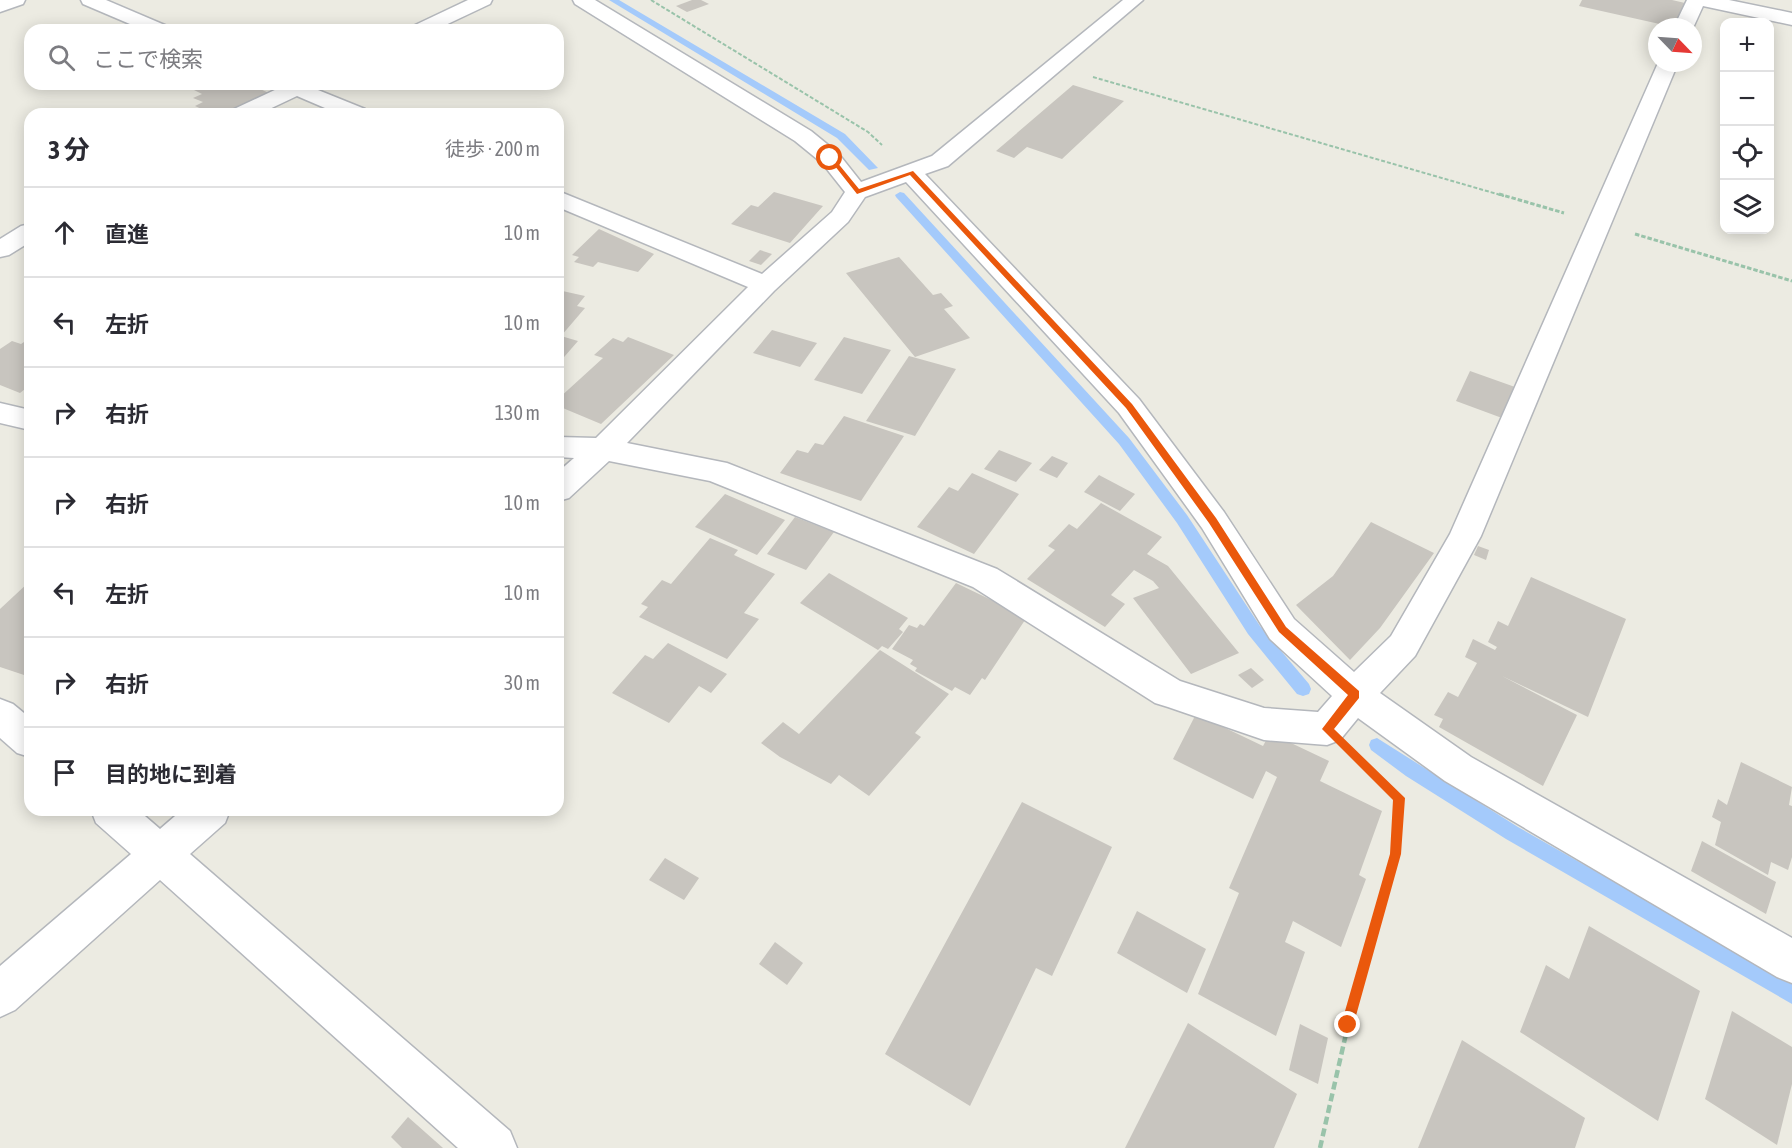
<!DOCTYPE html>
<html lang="ja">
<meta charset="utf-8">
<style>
body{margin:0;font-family:"Asap Condensed","Noto Sans JP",sans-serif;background:#f2f2f3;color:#2b2b33}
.controls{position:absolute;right:18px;top:18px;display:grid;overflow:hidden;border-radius:12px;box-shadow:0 3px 15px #0003}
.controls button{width:54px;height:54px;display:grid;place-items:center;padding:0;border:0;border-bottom:2px solid #e1e1e2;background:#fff;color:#2b2b33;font:30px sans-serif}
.compass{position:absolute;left:1648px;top:18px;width:54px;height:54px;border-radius:50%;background:#fff;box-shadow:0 3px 15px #0003;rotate:115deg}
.stop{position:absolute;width:18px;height:18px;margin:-14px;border:4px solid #ea580c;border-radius:50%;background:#fff}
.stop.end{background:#ea580c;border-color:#fff;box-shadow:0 2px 6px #0008}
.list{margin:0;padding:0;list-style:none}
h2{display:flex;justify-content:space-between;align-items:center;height:78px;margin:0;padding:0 24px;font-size:26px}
h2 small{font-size:20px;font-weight:400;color:#7c7c81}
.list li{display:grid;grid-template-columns:39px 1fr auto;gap:18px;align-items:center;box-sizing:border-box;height:90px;padding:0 24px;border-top:2px solid #e1e1e2}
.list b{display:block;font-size:22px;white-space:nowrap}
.list em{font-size:20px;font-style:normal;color:#7c7c81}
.icon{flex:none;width:33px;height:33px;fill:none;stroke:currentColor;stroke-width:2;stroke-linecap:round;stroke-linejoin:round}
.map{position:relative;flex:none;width:1792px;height:1148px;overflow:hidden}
.search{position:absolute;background:#fff;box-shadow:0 3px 15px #0003;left:24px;top:24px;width:540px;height:66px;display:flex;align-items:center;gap:15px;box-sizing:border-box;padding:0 21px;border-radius:18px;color:#7c7c81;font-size:22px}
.panel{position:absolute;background:#fff;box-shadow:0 3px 15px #0003;left:24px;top:108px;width:540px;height:708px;border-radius:18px}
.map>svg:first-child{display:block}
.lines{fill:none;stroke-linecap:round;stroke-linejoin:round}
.stream{fill:#a4cafb;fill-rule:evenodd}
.building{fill:#c8c5bf}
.minor-casing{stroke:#b4b7bc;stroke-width:3}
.path-far2{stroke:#99c3aa;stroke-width:2;stroke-dasharray:4 2;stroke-linecap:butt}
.path-far1{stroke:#99c3aa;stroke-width:3;stroke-dasharray:4.5 2;stroke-linecap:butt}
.path{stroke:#99c3aa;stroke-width:4.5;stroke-dasharray:8 4;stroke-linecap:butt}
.minor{fill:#fff;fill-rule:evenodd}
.route{fill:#ea580c}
</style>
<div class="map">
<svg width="1792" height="1148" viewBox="0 0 1792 1148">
<rect width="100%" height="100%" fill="#ecebe2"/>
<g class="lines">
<!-- stream -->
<g class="stream">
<path d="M 609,0 L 619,0 L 845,134 L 878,168 L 869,170 L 837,138 Z"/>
<path d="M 900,192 L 904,193 L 1129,438 L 1187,515 L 1260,626 L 1309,684 L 1311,689 L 1309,694 L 1303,696 L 1297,694 L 1248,634 L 1177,523 L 1119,444 L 896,197 L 895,195 Z"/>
<path d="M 1377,738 L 1518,827 L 1792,983 L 1792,1004 L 1506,839 L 1406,776 L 1371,750 L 1369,745 L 1371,740 Z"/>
</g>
</g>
<!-- building -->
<g class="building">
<path d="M 692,0 L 701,0 L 709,4 L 687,12 L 676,6 Z"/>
<path d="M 1582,0 L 1672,0 L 1685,3 L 1675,27 L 1673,27 L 1579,6 Z"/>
<path d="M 208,84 L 249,84 L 269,93 L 225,113 L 213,108 L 206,111 L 195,106 L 203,102 L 193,98 L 202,94 L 194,90 Z"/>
<path d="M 1073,85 L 1124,101 L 1062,159 L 1027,147 L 1014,158 L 996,151 Z"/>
<path d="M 774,192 L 823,206 L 790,243 L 731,224 L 751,205 L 758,207 Z"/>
<path d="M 599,229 L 654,254 L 638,272 L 598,262 L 593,267 L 574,262 L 579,257 L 572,255 Z"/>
<path d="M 760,250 L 772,254 L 761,265 L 749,261 Z"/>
<path d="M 899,257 L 933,295 L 941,293 L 953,306 L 944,309 L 970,338 L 915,357 L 846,273 Z"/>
<path d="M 558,290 L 585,296 L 577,306 L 585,308 L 561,336 L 578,341 L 558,364 Z"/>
<path d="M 772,330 L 817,343 L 800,367 L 753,353 Z"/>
<path d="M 628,337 L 674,355 L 601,424 L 558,406 L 558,399 L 603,358 L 594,355 L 613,338 L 623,342 Z"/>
<path d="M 844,337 L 891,350 L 862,394 L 814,380 Z"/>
<path d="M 30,338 L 30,385 L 20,393 L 0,385 L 0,349 L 12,341 L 21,344 Z"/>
<path d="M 909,356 L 956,369 L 915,436 L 866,421 Z"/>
<path d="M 1470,371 L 1515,387 L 1502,418 L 1456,401 Z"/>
<path d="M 844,416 L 904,436 L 861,501 L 780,473 L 797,450 L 808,453 L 815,443 L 823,445 Z"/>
<path d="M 999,450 L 1032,463 L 1016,482 L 984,469 Z"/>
<path d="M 1052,456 L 1068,463 L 1057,478 L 1039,470 Z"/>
<path d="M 972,473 L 1019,494 L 974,554 L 917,527 L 949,487 L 958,491 Z"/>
<path d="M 1099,475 L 1135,494 L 1120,511 L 1084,492 Z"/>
<path d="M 725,494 L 785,520 L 757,555 L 695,527 Z"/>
<path d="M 1101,503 L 1162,537 L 1147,554 L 1168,566 L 1239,653 L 1191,674 L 1133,598 L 1159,588 L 1153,581 L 1134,570 L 1111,595 L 1125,604 L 1105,627 L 1027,579 L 1055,550 L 1048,546 L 1069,524 L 1077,529 Z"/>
<path d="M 795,517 L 834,532 L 806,570 L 767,554 Z"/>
<path d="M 1371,522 L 1434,553 L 1380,628 L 1350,660 L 1296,605 L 1333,576 Z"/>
<path d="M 710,538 L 738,550 L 734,555 L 775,574 L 744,613 L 759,619 L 727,659 L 639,617 L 648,607 L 641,604 L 662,580 L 671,584 Z"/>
<path d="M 1478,546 L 1489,550 L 1486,560 L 1474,555 Z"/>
<path d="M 829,573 L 908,618 L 899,629 L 903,632 L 888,649 L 882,646 L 878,650 L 800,603 Z"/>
<path d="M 1531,577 L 1626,619 L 1588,717 L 1502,676 L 1577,715 L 1543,786 L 1439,727 L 1443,719 L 1434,715 L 1448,692 L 1458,697 L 1477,663 L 1465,657 L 1473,639 L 1495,650 L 1497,647 L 1488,642 L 1498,621 L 1508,626 Z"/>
<path d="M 29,582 L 30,583 L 30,677 L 0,667 L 0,609 Z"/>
<path d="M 956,583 L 1027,617 L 985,680 L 982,678 L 970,695 L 955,687 L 952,691 L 915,671 L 917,668 L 910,664 L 913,660 L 892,649 L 909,625 L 917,628 L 920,624 L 924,626 Z"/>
<path d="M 668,643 L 727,674 L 711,693 L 699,686 L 669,723 L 612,693 L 645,655 L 653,659 Z"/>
<path d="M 880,650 L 949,694 L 915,733 L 921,737 L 869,796 L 839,775 L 831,784 L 780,757 L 761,743 L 783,722 L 799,734 Z"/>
<path d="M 1251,668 L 1264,680 L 1252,688 L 1238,675 Z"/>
<path d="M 1196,714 L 1263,746 L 1270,733 L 1329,761 L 1320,781 L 1382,811 L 1359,875 L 1366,879 L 1341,947 L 1293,921 L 1285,942 L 1305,952 L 1276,1036 L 1198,994 L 1239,893 L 1229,888 L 1277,777 L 1266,771 L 1253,799 L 1173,759 Z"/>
<path d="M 1741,762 L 1792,787 L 1789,805 L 1792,806 L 1792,857 L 1788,870 L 1771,862 L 1768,875 L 1715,845 L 1721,822 L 1712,817 L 1718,799 L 1727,805 Z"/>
<path d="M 1022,802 L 1112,847 L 1052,976 L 1036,968 L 970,1106 L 885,1054 Z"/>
<path d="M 1702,841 L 1776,882 L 1766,914 L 1691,871 Z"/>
<path d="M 665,858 L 699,878 L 684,900 L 649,880 Z"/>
<path d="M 1137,911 L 1206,949 L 1187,993 L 1117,953 Z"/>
<path d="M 1589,926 L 1700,991 L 1658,1121 L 1520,1032 L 1546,965 L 1569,979 Z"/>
<path d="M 775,942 L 803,963 L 787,985 L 759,964 Z"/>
<path d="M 1732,1011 L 1792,1047 L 1792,1084 L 1777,1145 L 1705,1099 Z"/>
<path d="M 1188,1023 L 1297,1094 L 1274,1148 L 1125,1148 Z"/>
<path d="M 1300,1024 L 1328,1038 L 1318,1084 L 1289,1070 Z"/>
<path d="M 1462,1040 L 1585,1118 L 1575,1148 L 1418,1148 Z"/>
<path d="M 408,1117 L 443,1148 L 402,1148 L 391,1137 Z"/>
</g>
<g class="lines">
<!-- minor casing -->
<g class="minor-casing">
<g id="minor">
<path d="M 0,0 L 25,0 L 23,4 L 0,12 Z"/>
<path d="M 81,0 L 106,0 L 167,26 L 170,30 L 144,30 L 83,4 Z"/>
<path d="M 468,0 L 492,0 L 490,4 L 435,30 L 410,30 L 413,26 Z"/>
<path d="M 573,0 L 595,0 L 811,131 L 838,153 L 861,182 L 932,156 L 1123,0 L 1143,0 L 948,166 L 925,174 L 1139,399 L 1224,512 L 1294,619 L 1354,672 L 1391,636 L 1450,534 L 1658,63 L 1678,63 L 1481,536 L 1415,656 L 1380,693 L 1471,757 L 1792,938 L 1792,983 L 1777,977 L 1445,781 L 1358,718 L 1340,740 L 1327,745 L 1264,740 L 1168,707 L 1155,703 L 973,587 L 710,481 L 609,461 L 569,498 L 558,501 L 558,472 L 574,458 L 558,457 L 558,437 L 596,438 L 748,287 L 558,207 L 558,191 L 762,274 L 832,212 L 845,192 L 822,163 L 795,141 L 575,4 ZM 906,182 L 1119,413 L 1202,528 L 1270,639 L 1332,696 L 1318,712 L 1264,708 L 1180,681 L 997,569 L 727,463 L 627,443 L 774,291 L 848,222 L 865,197 Z"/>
<path d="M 1687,0 L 1729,0 L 1792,13 L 1792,25 L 1703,6 L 1693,28 L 1674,27 Z"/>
<path d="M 276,84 L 315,84 L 313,88 L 365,109 L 368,114 L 339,114 L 297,96 L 259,114 L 231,114 L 234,109 L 279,88 Z"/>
<path d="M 30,224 L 30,242 L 9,255 L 0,257 L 0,239 L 21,226 Z"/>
<path d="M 0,403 L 30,410 L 30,430 L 0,423 Z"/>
<path d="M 0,699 L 13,704 L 30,718 L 30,757 L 17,753 L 0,738 Z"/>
<path d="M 91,810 L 138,810 L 160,829 L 182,810 L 230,810 L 225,823 L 190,854 L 510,1131 L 517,1148 L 458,1148 L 160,880 L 15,1010 L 0,1017 L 0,966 L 131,854 L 96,823 Z"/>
</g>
</g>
<!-- path-far2 -->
<g class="path-far2">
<path d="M 651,0 L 868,132 L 882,145"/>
<path d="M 1093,77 L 1504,196"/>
</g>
<!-- path-far1 -->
<g class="path-far1">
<path d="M 1499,194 L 1564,213"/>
<path d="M 1635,234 L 1792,281"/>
</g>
<!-- path -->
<path class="path" d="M 1320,1148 L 1348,1025 L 1395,854 L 1399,798 L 1356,757"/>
<!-- minor -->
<use href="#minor" class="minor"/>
</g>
<!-- route -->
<path class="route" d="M 827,156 L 832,156 L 859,189 L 913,171 L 1132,404 L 1216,518 L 1286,627 L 1359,691 L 1359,698 L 1334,729 L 1405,798 L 1401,854 L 1352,1030 L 1348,1032 L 1343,1030 L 1341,1025 L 1390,854 L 1393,800 L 1322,729 L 1348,695 L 1279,632 L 1209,523 L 1126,408 L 910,175 L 857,194 Z"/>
</svg>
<div class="controls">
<button>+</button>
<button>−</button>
<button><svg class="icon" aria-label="locate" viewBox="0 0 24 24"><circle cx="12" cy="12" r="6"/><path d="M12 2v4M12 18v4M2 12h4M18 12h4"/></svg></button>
<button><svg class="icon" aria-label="layers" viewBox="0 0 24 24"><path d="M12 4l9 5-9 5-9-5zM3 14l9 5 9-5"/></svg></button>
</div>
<svg class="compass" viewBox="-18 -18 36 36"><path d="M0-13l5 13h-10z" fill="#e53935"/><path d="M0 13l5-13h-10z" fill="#7c7c81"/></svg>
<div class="stop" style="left:830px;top:158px"></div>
<div class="stop end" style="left:1348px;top:1025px"></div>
<div class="search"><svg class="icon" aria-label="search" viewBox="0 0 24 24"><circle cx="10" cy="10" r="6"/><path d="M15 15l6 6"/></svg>ここで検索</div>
<section class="panel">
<h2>3 分<small>徒歩 · 200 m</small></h2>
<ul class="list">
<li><svg class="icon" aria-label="ahead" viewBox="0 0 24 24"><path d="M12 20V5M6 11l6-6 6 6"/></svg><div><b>直進</b></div><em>10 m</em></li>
<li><svg class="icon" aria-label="left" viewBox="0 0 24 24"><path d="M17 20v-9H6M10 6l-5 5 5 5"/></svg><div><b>左折</b></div><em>10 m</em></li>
<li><svg class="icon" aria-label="right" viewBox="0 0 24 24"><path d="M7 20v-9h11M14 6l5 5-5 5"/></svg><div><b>右折</b></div><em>130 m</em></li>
<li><svg class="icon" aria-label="right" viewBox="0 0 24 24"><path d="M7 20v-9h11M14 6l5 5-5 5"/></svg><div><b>右折</b></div><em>10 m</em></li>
<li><svg class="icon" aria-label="left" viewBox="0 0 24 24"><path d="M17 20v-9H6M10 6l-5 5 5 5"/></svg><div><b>左折</b></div><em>10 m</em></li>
<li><svg class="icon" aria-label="right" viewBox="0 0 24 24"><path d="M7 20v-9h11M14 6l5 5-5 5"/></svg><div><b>右折</b></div><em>30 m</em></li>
<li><svg class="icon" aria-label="arrive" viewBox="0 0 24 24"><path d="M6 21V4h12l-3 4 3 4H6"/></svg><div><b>目的地に到着</b></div></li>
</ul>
</section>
</div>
